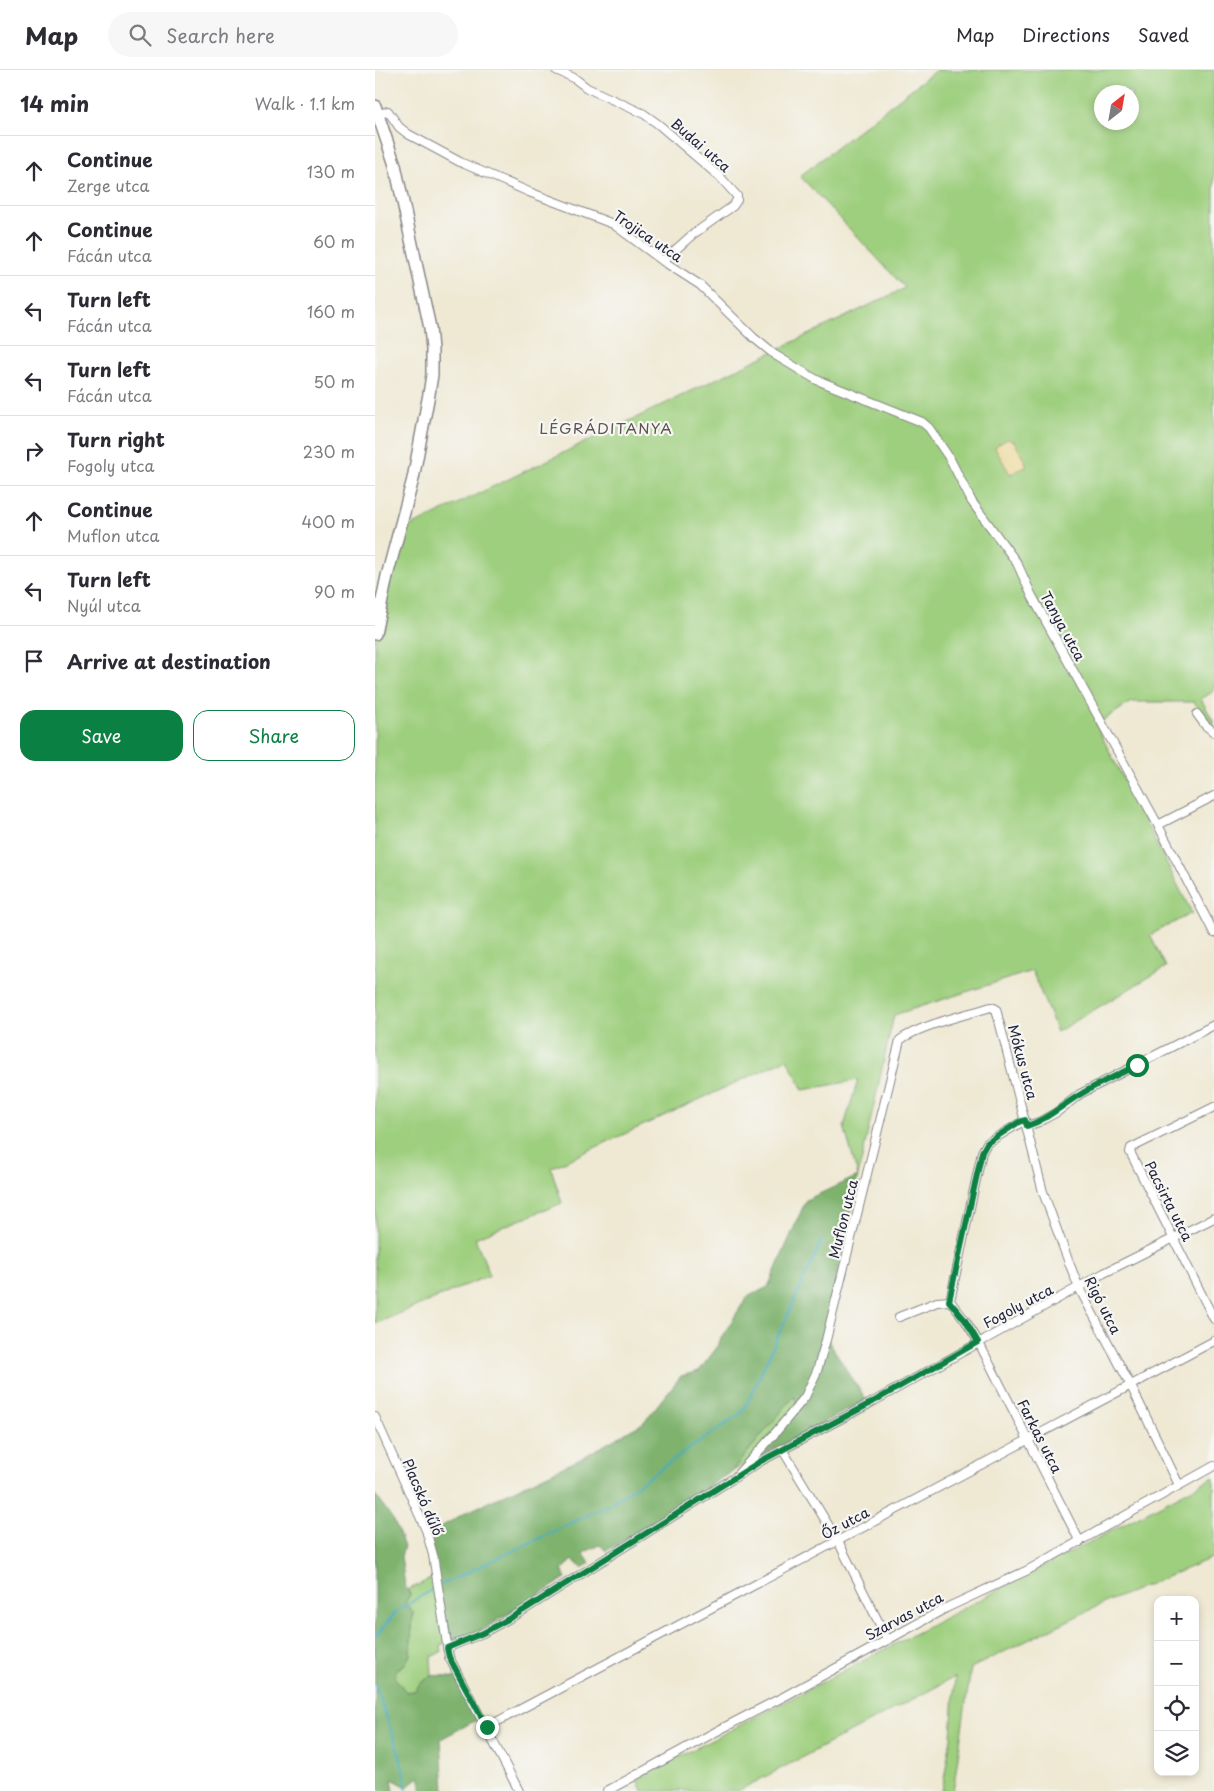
<!DOCTYPE html>
<meta charset="utf-8">
<style>
body{margin:0;font-family:"Playpen Sans",sans-serif;background:#f7f7f7;color:#2b2b33}
.controls{position:absolute;right:15px;bottom:15px;display:grid;overflow:hidden;border-radius:10px;box-shadow:0 2px 8px #0003}
.controls button{width:45px;height:45px;display:grid;place-items:center;padding:0;border:0;border-bottom:1px solid #e1e1e2;background:#fff;color:#2b2b33;font:25px sans-serif}
.compass{position:absolute;left:719px;top:15px;width:45px;height:45px;border-radius:50%;background:#fff;box-shadow:0 2px 8px #0003;rotate:31deg}
.stop{position:absolute;width:15px;height:15px;margin:-11px;border:4px solid #0b8043;border-radius:50%;background:#fff}
.stop.end{background:#0b8043;border-color:#fff;box-shadow:0 1px 5px #0008}
.list{margin:0;padding:0;list-style:none}
h2{display:flex;justify-content:space-between;align-items:center;height:65px;margin:0;padding:0 20px;font-size:21px}
h2 small{font-size:16px;font-weight:400;color:#7c7c81}
.list li{display:grid;grid-template-columns:32px 1fr auto;gap:15px;align-items:center;box-sizing:border-box;height:70px;padding:0 20px;border-top:1px solid #e1e1e2}
.list b{display:block;font-size:19px;white-space:nowrap}
.list p{margin:0;font-size:16px;white-space:nowrap;color:#7c7c81}
.list em{font-size:16px;font-style:normal;color:#7c7c81}
.actions{display:flex;gap:10px;padding:15px 20px}
.actions a{flex:1;padding:11px 0;border:1px solid #0b8043;border-radius:15px;text-align:center;font-size:18px;color:#0b8043}
.actions .main{background:#0b8043;color:#fff}
.icon{flex:none;width:28px;height:28px;fill:none;stroke:currentColor;stroke-width:2;stroke-linecap:round;stroke-linejoin:round}
.map{position:relative;flex:none;width:839px;height:1721px;overflow:hidden}
header{display:flex;align-items:center;gap:30px;box-sizing:border-box;height:70px;padding:0 25px;background:#fff;border-bottom:1px solid #e1e1e2}
header strong{font-size:24px}
nav{display:flex;gap:28px;margin-inline-start:auto;font-size:18px}
.search{width:350px;height:45px;background:#f7f7f7;display:flex;align-items:center;gap:12px;box-sizing:border-box;padding:0 18px;border-radius:28px;color:#7c7c81;font-size:19px}
main{display:flex}
aside{flex:1;background:#fff}
.map>svg:first-child{display:block}
.green{fill:#9ecf7e;stroke:#60785c;fill-rule:evenodd}
.forest{fill:#7eb26d;stroke:#506a54}
.sand{fill:#eeda9e;stroke:#887e6c}
.lines{fill:none;stroke-linecap:round;stroke-linejoin:round}
.stream{stroke:#43abc3;stroke-width:2}
.street-casing{stroke:#888688;stroke-width:10}
.secondary-casing{stroke:#888688;stroke-width:14}
.street{stroke:#fff;stroke-width:8}
.secondary{stroke:#fff;stroke-width:11}
.route{stroke:#0b8043;stroke-width:6}
.labels{text-anchor:middle;dominant-baseline:central;stroke-width:4.5;stroke-linejoin:round;paint-order:stroke}
.street-label{font-size:14px;fill:#22223b;stroke:#f6f6f2}
.neighbourhood-label{font-size:15px;letter-spacing:1px;fill:#5f5253;stroke:#f6f6f2}
</style>
<header>
<strong>Map</strong>
<div class="search"><svg class="icon" aria-label="search" viewBox="0 0 24 24"><circle cx="10" cy="10" r="6"/><path d="M15 15l6 6"/></svg>Search here</div>
<nav><a>Map</a><a>Directions</a><a>Saved</a></nav>
</header>
<main>
<aside>
<h2>14 min<small>Walk · 1.1 km</small></h2>
<ul class="list">
<li><svg class="icon" aria-label="ahead" viewBox="0 0 24 24"><path d="M12 20V5M6 11l6-6 6 6"/></svg><div><b>Continue</b><p>Zerge utca</p></div><em>130 m</em></li>
<li><svg class="icon" aria-label="ahead" viewBox="0 0 24 24"><path d="M12 20V5M6 11l6-6 6 6"/></svg><div><b>Continue</b><p>Fácán utca</p></div><em>60 m</em></li>
<li><svg class="icon" aria-label="left" viewBox="0 0 24 24"><path d="M17 20v-9H6M10 6l-5 5 5 5"/></svg><div><b>Turn left</b><p>Fácán utca</p></div><em>160 m</em></li>
<li><svg class="icon" aria-label="left" viewBox="0 0 24 24"><path d="M17 20v-9H6M10 6l-5 5 5 5"/></svg><div><b>Turn left</b><p>Fácán utca</p></div><em>50 m</em></li>
<li><svg class="icon" aria-label="right" viewBox="0 0 24 24"><path d="M7 20v-9h11M14 6l5 5-5 5"/></svg><div><b>Turn right</b><p>Fogoly utca</p></div><em>230 m</em></li>
<li><svg class="icon" aria-label="ahead" viewBox="0 0 24 24"><path d="M12 20V5M6 11l6-6 6 6"/></svg><div><b>Continue</b><p>Muflon utca</p></div><em>400 m</em></li>
<li><svg class="icon" aria-label="left" viewBox="0 0 24 24"><path d="M17 20v-9H6M10 6l-5 5 5 5"/></svg><div><b>Turn left</b><p>Nyúl utca</p></div><em>90 m</em></li>
<li><svg class="icon" aria-label="arrive" viewBox="0 0 24 24"><path d="M6 21V4h12l-3 4 3 4H6"/></svg><div><b>Arrive at destination</b></div></li>
</ul>
<div class="actions"><a class="main">Save</a><a>Share</a></div>
</aside>
<div class="map">
<svg width="839" height="1721" viewBox="0 0 839 1721">
<rect width="100%" height="100%" fill="#f6f6f2"/>
<filter id="ink" filterUnits="userSpaceOnUse"><feTurbulence type="fractalNoise" baseFrequency=".02" numOctaves="2"/><feDisplacementMap in="SourceGraphic" scale="10" xChannelSelector="R" yChannelSelector="G"/><feConvolveMatrix kernelMatrix="1 2 1 2 8 2 1 2 1" color-interpolation-filters="sRGB"/></filter>
<filter id="wash" filterUnits="userSpaceOnUse"><feTurbulence type="fractalNoise" baseFrequency=".0096" numOctaves="4" result="noise"/><feDisplacementMap in="SourceGraphic" scale="20" xChannelSelector="R" yChannelSelector="G"/><feGaussianBlur stdDeviation="1.12" result="paint"/><feColorMatrix in="noise" values="0 0 0 0 0 0 0 0 0 0 0 0 0 0 0 0 0 1.4 0 .05"/><feComposite in="paint" operator="in"/></filter>
<g filter="url(#wash)">
<rect width="100%" height="100%" fill="#efe9d4"/>
<!-- green -->
<g class="green">
<path d="M 561,0 L 839,0 L 839,621 L 826,629 L 839,652 L 839,658 L 819,632 L 756,632 L 721,655 L 817,843 L 775,865 L 791,897 L 682,962 L 657,901 L 519,945 L 483,1106 L 469,1056 L 483,1010 L 428,1020 L 412,989 L 176,1098 L 187,1133 L 100,1168 L 115,1205 L 0,1254 L 0,523 L 12,521 L 28,460 L 530,218 L 425,106 ZM 726,22 L 756,22 L 756,52 L 726,52 Z"/>
<path d="M 420,1325 L 422,1333 L 371,1394 L 356,1402 Z"/>
<path d="M 839,1407 L 839,1487 L 727,1534 L 596,1598 L 578,1721 L 567,1721 L 576,1668 L 580,1607 L 363,1721 L 267,1721 L 262,1709 Z"/>
<path d="M 63,1505 L 73,1571 L 66,1576 L 66,1582 L 56,1587 L 57,1605 L 45,1614 L 40,1621 L 30,1622 L 20,1608 L 21,1600 L 30,1594 L 35,1585 L 38,1542 L 29,1533 L 35,1525 L 33,1520 Z"/>
</g>
<!-- forest -->
<g class="forest">
<path d="M 483,1106 L 449,1264 L 491,1330 L 371,1394 L 422,1333 L 419,1326 L 356,1402 L 231,1481 L 225,1475 L 208,1483 L 215,1493 L 207,1498 L 198,1490 L 187,1500 L 191,1508 L 107,1560 L 73,1571 L 54,1464 L 88,1444 L 203,1390 L 268,1353 L 306,1306 L 324,1301 L 343,1276 L 346,1268 L 372,1227 L 393,1217 L 431,1130 Z"/>
<path d="M 0,1424 L 19,1451 L 29,1477 L 26,1486 L 30,1517 L 33,1520 L 35,1525 L 30,1533 L 38,1542 L 35,1585 L 30,1594 L 21,1600 L 20,1608 L 31,1622 L 40,1621 L 45,1614 L 57,1605 L 81,1608 L 103,1649 L 66,1669 L 69,1721 L 48,1721 L 44,1707 L 32,1717 L 17,1709 L 19,1721 L 4,1721 L 0,1708 Z"/>
</g>
<!-- sand -->
<path class="sand" d="M 633,369 L 639,371 L 651,393 L 651,397 L 635,404 L 620,378 L 622,375 Z"/>
<g class="lines">
<!-- stream -->
<g class="stream">
<path d="M 66,1515 L 232,1436 L 365,1344 L 370,1338 L 447,1170"/>
<path d="M 0,1567 L 22,1541 L 56,1520"/>
<path d="M 0,1614 L 25,1686 L 32,1721"/>
</g>
</g>
</g>
<g filter="url(#ink)">
<g class="lines">
<!-- street casing -->
<g class="street-casing">
<g id="street">
<path d="M 181,0 L 199,8 L 212,18 L 269,44 L 283,54 L 346,108 L 362,126 L 362,130 L 358,136 L 317,165 L 288,191"/>
<path d="M 3,45 L 13,41 L 24,57 L 33,64 L 85,92 L 154,122 L 238,154 L 288,191 L 325,215 L 379,268 L 400,285 L 430,303 L 442,310 L 547,352 L 554,358 L 575,389 L 597,432 L 642,493 L 657,526 L 783,755 L 839,863"/>
<path d="M 822,644 L 830,655 L 839,662"/>
<path d="M 783,755 L 839,726"/>
<path d="M 839,1037 L 756,1078 L 755,1082 L 839,1249"/>
<path d="M 650,1050 L 612,1073 L 607,1082 L 575,1231 L 590,1250 L 603,1271 L 705,1472"/>
<path d="M 652,1056 L 664,1052 L 682,1042 L 705,1024 L 839,955"/>
<path d="M 524,1247 L 562,1232 L 575,1231"/>
<path d="M 0,1347 L 51,1460 L 58,1485 L 74,1587 L 144,1721"/>
<path d="M 407,1379 L 463,1471 L 512,1569"/>
<path d="M 362,1405 L 396,1368 L 430,1327 L 442,1301 L 451,1270 L 525,970 C 545,955 591,945 616,937 L 621,939 L 668,1122 L 693,1190 L 704,1218 L 756,1316 L 804,1415"/>
<path d="M 72,1578 L 108,1563 L 144,1543 L 386,1391 L 494,1334 L 729,1203 L 839,1148"/>
<path d="M 112,1657 L 839,1271"/>
<path d="M 232,1721 L 344,1660 L 410,1626 L 571,1538 L 653,1500 L 839,1396"/>
</g>
</g>
<!-- secondary casing -->
<g class="secondary-casing">
<path id="secondary" d="M 0,36 L 20,95 L 55,258 L 57,279 L 57,305 L 54,324 L 38,409 L 12,506 L 0,564"/>
</g>
<!-- street -->
<use href="#street" class="street"/>
<!-- secondary -->
<use href="#secondary" class="secondary"/>
</g>
</g>
<g class="lines" filter="url(#ink)">
<!-- route -->
<path class="route" d="M 112,1657 L 74,1587 L 72,1578 L 108,1563 L 144,1543 L 386,1391 L 494,1334 L 603,1272 L 590,1250 L 574,1231 L 607,1082 L 612,1073 L 644,1052 L 650,1050 L 652,1056 C 673,1049 687,1035 706,1024 C 724,1013 743,1005 762,995"/>
</g>
<g class="labels">
<!-- street labels -->
<g class="street-label">
<text transform="translate(326 75) rotate(41)">Budai utca</text>
<text transform="translate(273 166) rotate(34)">Trojica utca</text>
<text transform="translate(688 556) rotate(61)">Tanya utca</text>
<text transform="translate(648 992) rotate(75)">Mókus utca</text>
<text transform="translate(794 1131) rotate(63)">Pacsirta utca</text>
<text transform="translate(468 1149) rotate(-76)">Muflon utca</text>
<text transform="translate(728 1235) rotate(63)">Rigó utca</text>
<text transform="translate(643 1236) rotate(-28)">Fogoly utca</text>
<text transform="translate(665 1366) rotate(63)">Farkas utca</text>
<text transform="translate(48 1427) rotate(67)">Placskó dűlő</text>
<text transform="translate(470 1453) rotate(-28)">Őz utca</text>
<text transform="translate(529 1546) rotate(-28)">Szarvas utca</text>
</g>
<!-- neighbourhood labels -->
<g class="neighbourhood-label">
<text x="231" y="357">LÉGRÁDITANYA</text>
</g>
</g>
</svg>
<div class="controls">
<button>+</button>
<button>−</button>
<button><svg class="icon" aria-label="locate" viewBox="0 0 24 24"><circle cx="12" cy="12" r="6"/><path d="M12 2v4M12 18v4M2 12h4M18 12h4"/></svg></button>
<button><svg class="icon" aria-label="layers" viewBox="0 0 24 24"><path d="M12 4l9 5-9 5-9-5zM3 14l9 5 9-5"/></svg></button>
</div>
<svg class="compass" viewBox="-18 -18 36 36"><path d="M0-13l5 13h-10z" fill="#e53935"/><path d="M0 13l5-13h-10z" fill="#7c7c81"/></svg>
<div class="stop" style="left:762px;top:995px"></div>
<div class="stop end" style="left:112px;top:1657px"></div>
</div>
</main>
